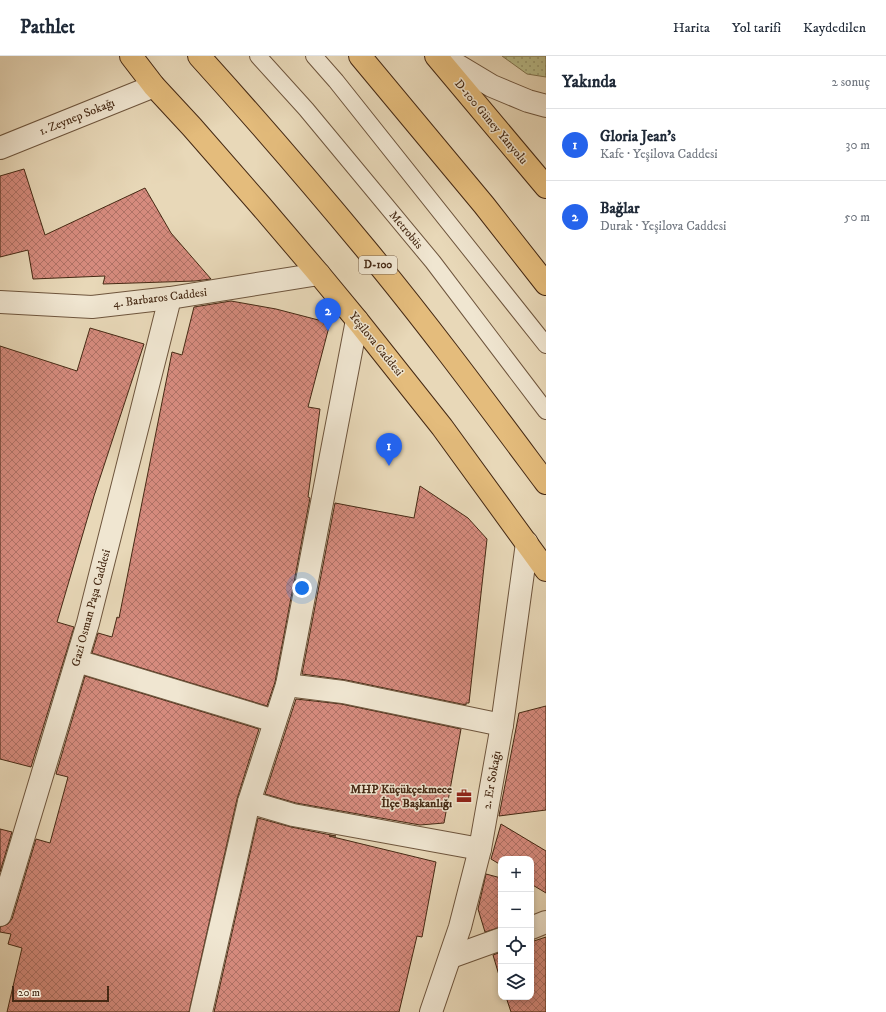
<!DOCTYPE html>
<html lang="tr">
<meta charset="utf-8">
<style>
body{margin:0;font-family:"IM FELL DW Pica",serif;background:#f2f2f3;color:#1f2937}
.controls{position:absolute;right:12px;bottom:12px;display:grid;overflow:hidden;border-radius:8px;box-shadow:0 2px 6px #0003}
.controls button{width:36px;height:36px;display:grid;place-items:center;padding:0;border:0;border-bottom:1px solid #e0e1e3;background:#fff;color:#1f2937;font:20px sans-serif}
.scale{position:absolute;left:12px;bottom:10px;width:97px;box-sizing:border-box;padding-left:4px;border:2px solid #452914;border-top:0;font-size:11px;line-height:14px;white-space:nowrap;color:#452914;-webkit-text-stroke:3px #f0e6d1;paint-order:stroke}
.you{position:absolute;left:302px;top:532px;width:14px;height:14px;margin:-10px;border:3px solid #fff;border-radius:50%;background:#1a73e8;box-shadow:0 0 0 6px #1a73e833}
.badge{display:grid;place-items:center;width:26px;height:26px;border-radius:50%;background:#2563eb;color:#fff;font-size:13px;font-weight:700}
.pin{position:absolute;translate:-50% -33px;filter:drop-shadow(0 1px 2px #0008)}
.pin::after{content:'';position:absolute;top:21px;width:14px;height:12px;background:inherit;clip-path:polygon(0 0,100% 0,50% 100%)}
.list{margin:0;padding:0;list-style:none}
h2{display:flex;justify-content:space-between;align-items:center;height:52px;margin:0;padding:0 16px;font-size:17px}
h2 small{font-size:13px;font-weight:400;color:#747a83}
.list li{display:grid;grid-template-columns:26px 1fr auto;gap:12px;align-items:center;box-sizing:border-box;height:72px;padding:0 16px;border-top:1px solid #e0e1e3}
.list b{display:block;font-size:15px;white-space:nowrap}
.list p{margin:0;font-size:13px;white-space:nowrap;color:#747a83}
.list em{font-size:13px;font-style:normal;color:#747a83}
.icon{flex:none;width:22px;height:22px;fill:none;stroke:currentColor;stroke-width:2;stroke-linecap:round;stroke-linejoin:round}
.map{position:relative;flex:none;width:546px;height:956px;overflow:hidden}
header{display:flex;align-items:center;gap:24px;box-sizing:border-box;height:56px;padding:0 20px;background:#fff;border-bottom:1px solid #e0e1e3}
header strong{font-size:19px}
nav{display:flex;gap:22px;margin-inline-start:auto;font-size:14px}
main{display:flex}
aside{flex:1;background:#fff}
.map>svg:first-child{display:block}
.grass{fill:url(#grass-dots);stroke:#807450}
.building{fill:url(#building-cross-hatch);stroke:#452914}
.lines{fill:none;stroke-linecap:round;stroke-linejoin:round}
.service-casing{stroke:#6e553d;stroke-width:18}
.minor-casing{stroke:#6e553d;stroke-width:24}
.tertiary-casing{stroke:#6e553d;stroke-width:24}
.primary-casing{stroke:#452914;stroke-width:24}
.trunk-casing{stroke:#452914;stroke-width:24}
.service{stroke:#f0e6d1;stroke-width:16}
.minor{stroke:#f0e6d1;stroke-width:22}
.tertiary{stroke:#f0e6d1;stroke-width:22}
.primary{stroke:#e4bc7c;stroke-width:22}
.trunk{stroke:#e4bc7c;stroke-width:22}
.labels{text-anchor:middle;dominant-baseline:central;stroke-width:3;stroke-linejoin:round;paint-order:stroke}
.shield{fill:#f0e6d1;stroke:#78624d;stroke-width:1}
.shield-label{font-size:11px;font-weight:bold;fill:#452914}
.street-label{font-size:12px;fill:#452914;stroke:#f0e6d1}
.poi-label{font-size:12px;font-weight:bold;fill:#452914;stroke:#f0e6d1;text-anchor:end}
</style>
<header>
<strong>Pathlet</strong>
<nav><a>Harita</a><a>Yol tarifi</a><a>Kaydedilen</a></nav>
</header>
<main>
<div class="map">
<svg width="546" height="956" viewBox="0 0 546 956">
<defs>
<pattern id="grass-dots" width="8" height="8" patternUnits="userSpaceOnUse"><rect width="8" height="8" fill="#babe8c"/><path d="M2 2h.1M6 6h.1" fill="none" stroke="#999a71" stroke-width="1.8" stroke-linecap="round"/></pattern>
<pattern id="building-cross-hatch" width="8" height="8" patternUnits="userSpaceOnUse"><rect width="8" height="8" fill="#d68b7e"/><path d="M0 0l8 8M0 8l8-8" fill="none" stroke="#af7266"/></pattern>
</defs>
<rect width="100%" height="100%" fill="#e8d8b8"/>
<filter id="stains"><feTurbulence type="fractalNoise" baseFrequency=".005" numOctaves="4"/><feColorMatrix values="0 0 0 0 .2 0 0 0 0 .09 0 0 0 0 .02 0 0 0 .5 -.17"/></filter>
<radialGradient id="worn" r=".72"><stop offset=".6" stop-color="#630" stop-opacity="0"/><stop offset="1" stop-color="#630" stop-opacity=".3"/></radialGradient>
<!-- grass -->
<path class="grass" d="M 502,0 L 546,0 L 546,21 L 527,18 Z"/>
<!-- building -->
<g class="building">
<path d="M 24,113 L 45,179 L 145,132 L 171,177 L 211,223 L 195,225 L 103,228 L 105,220 L 33,223 L 28,194 L 0,201 L 0,120 Z"/>
<path d="M 231,245 L 276,253 L 330,267 L 308,351 L 320,353 L 308,441 L 310,442 L 275,626 L 267,650 L 92,597 L 98,577 L 112,581 L 117,561 L 119,562 L 172,296 L 182,299 L 194,251 Z"/>
<path d="M 90,272 L 144,288 L 94,440 L 57,566 L 74,571 L 31,711 L 0,703 L 0,290 L 77,315 Z"/>
<path d="M 420,430 L 468,462 L 487,483 L 469,647 L 466,647 L 466,649 L 346,624 L 302,618 L 335,447 L 414,462 Z"/>
<path d="M 85,620 L 259,673 L 237,743 L 189,956 L 7,956 L 22,892 L 8,888 L 11,878 L 0,876 L 0,871 L 8,868 L 12,863 L 36,783 L 50,787 L 68,721 L 56,718 Z"/>
<path d="M 296,643 L 341,648 L 461,673 L 444,767 L 420,769 L 296,747 L 265,738 Z"/>
<path d="M 546,650 L 546,754 L 499,760 L 519,657 Z"/>
<path d="M 258,762 L 291,771 L 336,780 L 329,780 L 436,806 L 422,881 L 417,880 L 399,956 L 214,956 Z"/>
<path d="M 501,768 L 546,795 L 546,837 L 531,828 L 531,803 L 501,803 L 501,809 L 491,803 Z"/>
<path d="M 0,773 L 12,776 L 0,816 Z"/>
<path d="M 486,818 L 501,822 L 501,871 L 485,876 L 478,853 Z"/>
<path d="M 546,881 L 546,956 L 511,956 L 506,941 L 531,941 L 531,886 Z"/>
<path d="M 501,896 L 501,926 L 493,899 Z"/>
</g>
<g class="lines">
<!-- service casing -->
<g class="service-casing">
<g id="service">
<path d="M 258,0 L 306,53 L 433,206 L 546,355"/>
<path d="M 314,0 L 336,25 L 546,289"/>
</g>
</g>
<!-- minor casing -->
<g class="minor-casing">
<g id="minor">
<path d="M 442,0 L 492,30 L 528,45 L 546,50"/>
<path d="M 0,92 L 154,30"/>
<path d="M 77,605 L 275,665"/>
<path d="M 287,629 L 343,636 L 502,669"/>
<path d="M 249,746 L 293,759 L 480,793"/>
<path d="M 531,872 L 546,866"/>
<path d="M 451,901 L 501,883"/>
<path d="M 201,956 L 249,746 L 287,629 L 357,264"/>
<path d="M 431,956 L 460,871 L 480,793 L 502,669 L 527,487"/>
</g>
</g>
<!-- tertiary casing -->
<g class="tertiary-casing">
<g id="tertiary">
<path d="M 0,246 L 92,251 L 170,242 L 319,218"/>
<path d="M 0,859 L 88,567 L 170,242"/>
</g>
</g>
<!-- primary casing -->
<g class="primary-casing">
<g id="primary">
<path d="M 131,0 L 154,30 L 192,71 L 261,150 L 319,218 L 357,264 L 442,371 L 546,514"/>
<path d="M 436,0 L 546,131"/>
</g>
</g>
<!-- trunk casing -->
<g class="trunk-casing">
<g id="trunk">
<path d="M 199,0 C 256,63 311,127 365,192 C 428,268 487,348 546,427"/>
<path d="M 360,0 L 484,149 L 546,228"/>
</g>
</g>
<!-- service -->
<use href="#service" class="service"/>
<!-- minor -->
<use href="#minor" class="minor"/>
<!-- tertiary -->
<use href="#tertiary" class="tertiary"/>
<!-- primary -->
<use href="#primary" class="primary"/>
<!-- trunk -->
<use href="#trunk" class="trunk"/>
</g>
<!-- icons -->
<defs>
<g id="office-bare" transform="scale(1.2)"><path d="M-6-3h4V-5.5h4V-3h4V5H-6ZM-1-4.5V-3h2v-1.5ZM-6 0V1H6V0Z" fill="#8f2418" stroke="#f0e6d1" stroke-width="2.5" paint-order="stroke"/></g>
</defs>
<g fill-rule="evenodd">
<use href="#office-bare" x="464" y="740"/>
</g>
<g class="labels">
<!-- shield labels -->
<rect class="shield" x="359" y="200" width="38" height="18" rx="3"/>
<g class="shield-label">
<text x="378" y="209">D-100</text>
</g>
<!-- street labels -->
<g class="street-label">
<text transform="translate(77 61) rotate(-22)">1. Zeynep Sokağı</text>
<text transform="translate(491 66) rotate(50)">D-100 Güney Yanyolu</text>
<text transform="translate(406 174) rotate(50)">Metrobüs</text>
<text transform="translate(160 242) rotate(-7)">4. Barbaros Caddesi</text>
<text transform="translate(376 288) rotate(51)">Yeşilova Caddesi</text>
<text transform="translate(91 552) rotate(-75)">Gazi Osman Paşa Caddesi</text>
<text transform="translate(492 724) rotate(-80)">2. Er Sokağı</text>
</g>
<!-- poi labels -->
<g class="poi-label">
<text x="452" y="733">MHP Küçükçekmece<tspan x="452" dy="14">İlçe Başkanlığı</tspan></text>
</g>
</g>
<rect width="100%" height="100%" filter="url(#stains)"/>
<rect width="100%" height="100%" fill="url(#worn)"/>
</svg>
<div class="controls">
<button>+</button>
<button>−</button>
<button><svg class="icon" aria-label="locate" viewBox="0 0 24 24"><circle cx="12" cy="12" r="6"/><path d="M12 2v4M12 18v4M2 12h4M18 12h4"/></svg></button>
<button><svg class="icon" aria-label="layers" viewBox="0 0 24 24"><path d="M12 4l9 5-9 5-9-5zM3 14l9 5 9-5"/></svg></button>
</div>
<div class="scale">20 m</div>
<div class="you"></div>
<div class="pin badge" style="left:389px;top:410px">1</div>
<div class="pin badge" style="left:328px;top:275px">2</div>
</div>
<aside>
<h2>Yakında<small>2 sonuç</small></h2>
<ul class="list">
<li><span class="badge">1</span><div><b>Gloria Jean's</b><p>Kafe · Yeşilova Caddesi</p></div><em>30 m</em></li>
<li><span class="badge">2</span><div><b>Bağlar</b><p>Durak · Yeşilova Caddesi</p></div><em>50 m</em></li>
</ul>
</aside>
</main>
